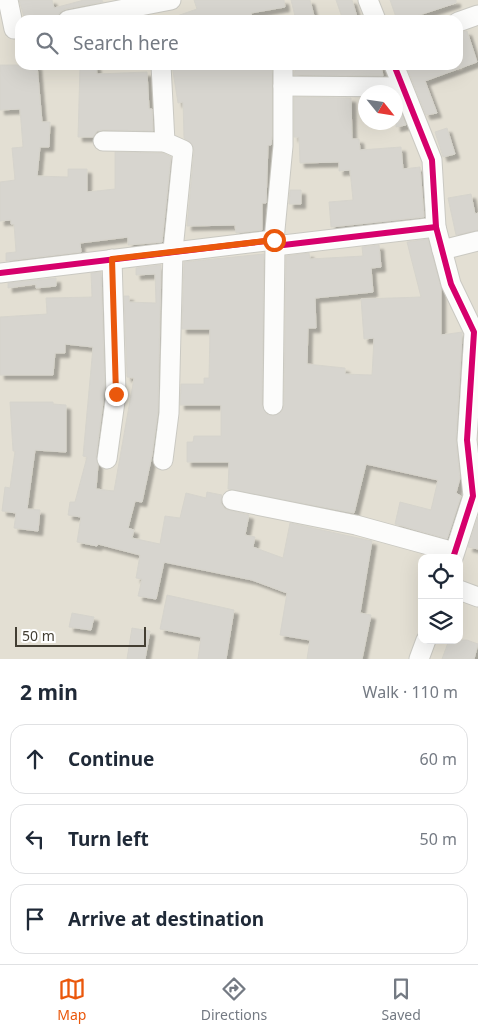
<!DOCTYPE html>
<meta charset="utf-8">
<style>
body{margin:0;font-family:"Noto Sans",sans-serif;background:#f6f6f7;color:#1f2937}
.controls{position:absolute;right:15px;bottom:15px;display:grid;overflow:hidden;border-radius:10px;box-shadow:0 5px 20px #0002}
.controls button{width:45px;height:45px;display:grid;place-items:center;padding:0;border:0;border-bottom:1px solid #e0e1e3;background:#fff;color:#1f2937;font:25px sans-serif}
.compass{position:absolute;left:358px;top:85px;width:45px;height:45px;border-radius:50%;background:#fff;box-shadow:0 5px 20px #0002;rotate:120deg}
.scale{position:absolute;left:15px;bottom:12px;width:131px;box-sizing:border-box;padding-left:5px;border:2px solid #433e33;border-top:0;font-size:14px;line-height:18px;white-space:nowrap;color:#433e33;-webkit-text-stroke:4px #fff;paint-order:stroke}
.stop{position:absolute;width:15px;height:15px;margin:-11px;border:4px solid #ea580c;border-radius:50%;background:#fff}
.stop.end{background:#ea580c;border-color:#fff;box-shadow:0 1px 5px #0008}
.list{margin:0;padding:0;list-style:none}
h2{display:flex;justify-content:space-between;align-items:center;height:65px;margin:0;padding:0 20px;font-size:21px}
h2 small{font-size:16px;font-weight:400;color:#747a83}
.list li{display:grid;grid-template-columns:32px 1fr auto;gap:15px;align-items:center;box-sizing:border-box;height:70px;margin:0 10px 10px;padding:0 10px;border:1px solid #e0e1e3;border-radius:15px}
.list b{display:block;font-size:19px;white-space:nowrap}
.list em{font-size:16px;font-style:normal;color:#747a83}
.icon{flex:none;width:28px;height:28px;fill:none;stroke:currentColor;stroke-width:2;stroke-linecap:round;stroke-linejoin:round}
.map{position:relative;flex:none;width:478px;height:659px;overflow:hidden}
.search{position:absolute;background:#fff;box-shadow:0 5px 20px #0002;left:15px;right:15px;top:15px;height:55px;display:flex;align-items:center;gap:12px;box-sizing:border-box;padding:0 18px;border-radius:15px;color:#747a83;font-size:19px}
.sheet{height:305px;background:#fff}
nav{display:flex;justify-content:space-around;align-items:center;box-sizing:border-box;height:70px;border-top:1px solid #e0e1e3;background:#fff;font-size:14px;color:#747a83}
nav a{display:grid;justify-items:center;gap:2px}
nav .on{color:#ea580c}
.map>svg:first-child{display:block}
.residential{fill:#e3dfd3;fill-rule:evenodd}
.building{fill:#d7d5cf;stroke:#d6d4cc;filter:url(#shadow)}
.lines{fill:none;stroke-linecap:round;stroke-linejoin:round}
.minor-casing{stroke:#cac9c2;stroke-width:21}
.minor{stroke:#fcfcfb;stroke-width:19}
.cycleway-casing{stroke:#fff;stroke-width:9}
.cycleway{stroke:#d6006c;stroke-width:6}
.route{stroke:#ea580c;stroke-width:6}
</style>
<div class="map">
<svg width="478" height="659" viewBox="0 0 478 659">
<defs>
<filter id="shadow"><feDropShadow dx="4.5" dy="4.5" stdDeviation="1" flood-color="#0004"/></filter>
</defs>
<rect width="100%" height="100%" fill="#eeede6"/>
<!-- residential -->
<path class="residential" d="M 0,0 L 478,0 L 478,659 L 0,659 ZM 20,20 L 458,20 L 458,65 L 20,65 ZM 366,92 L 396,92 L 396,122 L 366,122 ZM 422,558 L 459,558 L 459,640 L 422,640 Z"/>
<!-- building -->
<g class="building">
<path d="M 19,0 L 52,0 L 54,8 L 84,0 L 102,0 L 103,2 L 65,9 L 60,12 L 57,20 L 25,20 Z"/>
<path d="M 194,0 L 284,0 L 285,7 L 251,13 L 252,20 L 171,20 L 171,18 L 197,9 Z"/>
<path d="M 291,0 L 310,0 L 315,20 L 296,20 Z"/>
<path d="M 336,0 L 352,0 L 358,20 L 343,20 Z"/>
<path d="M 390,0 L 456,0 L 456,3 L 404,20 L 397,20 Z"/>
<path d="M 467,31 L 477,62 L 425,81 L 437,113 L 426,115 L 406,65 L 458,65 L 458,33 Z"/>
<path d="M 0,65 L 37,65 L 42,122 L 50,122 L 49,147 L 40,147 L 37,176 L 68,177 L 68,169 L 87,169 L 87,192 L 115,189 L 115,152 L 163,153 L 171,157 L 162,242 L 128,245 L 128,237 L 80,243 L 81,252 L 6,261 L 6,253 L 16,252 L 14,224 L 11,224 L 11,220 L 0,221 L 0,182 L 15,180 L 12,148 L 23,147 L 20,109 L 0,110 Z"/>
<path d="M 80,65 L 96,65 L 97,74 L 147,72 L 149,109 L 152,109 L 153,131 L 103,130 L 97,131 L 93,137 L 78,137 Z"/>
<path d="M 172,65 L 266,65 L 266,69 L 272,68 L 272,136 L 271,145 L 268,145 L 266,203 L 262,203 L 262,230 L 236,233 L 235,225 L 187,226 L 194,151 L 192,144 L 184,138 L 183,102 L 178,103 Z"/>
<path d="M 296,65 L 381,65 L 383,76 L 294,75 Z"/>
<path d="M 294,97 L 351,98 L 352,139 L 359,139 L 360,150 L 401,147 L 403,169 L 420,167 L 424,217 L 331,227 L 329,202 L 353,200 L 350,170 L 339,171 L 339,162 L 300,163 L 299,137 L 294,137 Z"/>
<path d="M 396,99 L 406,125 L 396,127 Z"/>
<path d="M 447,128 L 455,154 L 443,157 L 435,132 Z"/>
<path d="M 290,190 L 301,190 L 301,204 L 289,204 Z"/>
<path d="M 471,194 L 475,214 L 478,213 L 478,230 L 456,235 L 448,198 Z"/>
<path d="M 428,239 L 441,288 L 441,335 L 462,332 L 462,336 L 456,439 L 460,478 L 456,493 L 461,496 L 447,539 L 395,524 L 400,502 L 431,510 L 438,480 L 366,464 L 354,513 L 228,489 L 229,462 L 187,462 L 187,442 L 193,442 L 194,436 L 221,436 L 221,405 L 180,405 L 181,384 L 204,384 L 204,378 L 209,378 L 210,329 L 182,329 L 184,262 L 264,254 L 262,405 L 267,414 L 273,416 L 282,411 L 284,405 L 286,256 L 309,253 L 310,259 L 363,256 L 362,247 L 379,245 L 381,267 L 371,268 L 373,292 L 315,298 L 316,328 L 308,328 L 307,364 L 345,368 L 345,374 L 372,375 L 374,338 L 364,339 L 361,299 L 421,297 L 407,242 Z"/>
<path d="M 161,265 L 158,411 L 152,455 L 142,502 L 135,501 L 128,528 L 134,530 L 132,538 L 160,544 L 165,516 L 180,518 L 186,493 L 206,498 L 207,492 L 222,495 L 221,503 L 225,509 L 249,515 L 245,535 L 255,537 L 253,547 L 283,558 L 290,523 L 372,541 L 360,613 L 371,615 L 362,659 L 307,659 L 310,640 L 280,635 L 287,593 L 252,580 L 164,562 L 156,599 L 138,596 L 142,579 L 136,578 L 140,555 L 98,544 L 97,546 L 77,542 L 81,517 L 68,515 L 70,502 L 75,502 L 87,457 L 83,456 L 93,347 L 65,344 L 65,353 L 55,353 L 53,375 L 0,375 L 0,317 L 47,314 L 46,298 L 92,297 L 91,273 L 101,272 L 105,387 L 96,457 L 98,465 L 96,489 L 114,491 L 134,378 L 127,377 L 124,296 L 129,296 L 129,302 L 156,303 L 155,274 L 136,275 L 136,268 Z"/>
<path d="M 56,278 L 56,286 L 36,288 L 36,284 L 8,288 L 8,283 Z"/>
<path d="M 10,402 L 53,402 L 53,404 L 66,405 L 66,452 L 35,450 L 27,509 L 40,510 L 38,531 L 14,528 L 16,513 L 2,511 L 5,487 L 10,488 L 15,451 L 13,451 Z"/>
<path d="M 478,517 L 478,549 L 468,547 Z"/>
<path d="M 167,595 L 234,610 L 226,659 L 198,659 L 201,637 L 160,629 Z"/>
<path d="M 72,613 L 94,617 L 91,630 L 69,627 Z"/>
<path d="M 132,628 L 150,631 L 145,659 L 127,659 Z"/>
<path d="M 449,640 L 467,640 L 478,644 L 474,659 L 442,659 Z"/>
</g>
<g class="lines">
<!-- minor casing -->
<g class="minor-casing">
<g id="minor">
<path d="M 8,0 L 14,29"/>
<path d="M 368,0 L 376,20"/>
<path d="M 68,20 L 171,0"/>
<path d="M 458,22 L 478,15"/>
<path d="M 161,65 L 165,142 L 183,150 L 173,250 L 169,413 L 163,460"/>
<path d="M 394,65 L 432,160 L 436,227 L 451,284 L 474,332 L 467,440 L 473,496 L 453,558"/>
<path d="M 283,86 L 402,87"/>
<path d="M 103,141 L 165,142"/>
<path d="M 274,240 L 283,146 L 283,65"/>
<path d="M 442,250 L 478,241"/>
<path d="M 0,273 L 274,240 L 275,246 L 436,227"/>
<path d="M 273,405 L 275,246"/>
<path d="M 107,459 L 116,394 L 112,259"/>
<path d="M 232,500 L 356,525 L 454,552"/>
<path d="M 459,590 L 478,597"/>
<path d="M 419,659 L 426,640"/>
</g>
</g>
<!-- minor -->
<use href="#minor" class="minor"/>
<!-- cycleway casing -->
<g class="cycleway-casing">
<g id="cycleway">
<path d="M 394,65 L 432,160 L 436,227 L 451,284 L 474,332 L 467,440 L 473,496 L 453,558"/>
<path d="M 0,273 L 274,240 L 275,246 L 436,227"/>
</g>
</g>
<!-- cycleway -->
<use href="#cycleway" class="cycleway"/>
</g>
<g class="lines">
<!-- route -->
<path class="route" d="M 116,394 L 112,259 L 274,240"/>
</g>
</svg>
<div class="controls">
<button><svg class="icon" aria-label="locate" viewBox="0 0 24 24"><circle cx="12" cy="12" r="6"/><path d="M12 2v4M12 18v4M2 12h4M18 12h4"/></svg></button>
<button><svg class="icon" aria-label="layers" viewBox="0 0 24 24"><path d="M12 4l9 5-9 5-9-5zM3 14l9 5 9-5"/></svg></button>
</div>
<svg class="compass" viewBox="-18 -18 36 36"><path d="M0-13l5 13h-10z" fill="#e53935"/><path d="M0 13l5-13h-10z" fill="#747a83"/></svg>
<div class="scale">50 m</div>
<div class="stop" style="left:274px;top:240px"></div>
<div class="stop end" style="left:116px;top:394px"></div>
<div class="search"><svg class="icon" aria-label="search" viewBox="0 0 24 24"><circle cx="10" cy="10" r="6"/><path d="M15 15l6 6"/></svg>Search here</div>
</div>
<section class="sheet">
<h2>2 min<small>Walk · 110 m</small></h2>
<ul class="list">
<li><svg class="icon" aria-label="ahead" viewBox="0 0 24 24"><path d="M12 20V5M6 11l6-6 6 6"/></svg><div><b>Continue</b></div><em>60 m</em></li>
<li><svg class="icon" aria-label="left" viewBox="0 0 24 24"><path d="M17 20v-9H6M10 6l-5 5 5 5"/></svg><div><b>Turn left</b></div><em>50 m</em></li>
<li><svg class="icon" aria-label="arrive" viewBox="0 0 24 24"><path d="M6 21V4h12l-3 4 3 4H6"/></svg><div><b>Arrive at destination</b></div></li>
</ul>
</section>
<nav>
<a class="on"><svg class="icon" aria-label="map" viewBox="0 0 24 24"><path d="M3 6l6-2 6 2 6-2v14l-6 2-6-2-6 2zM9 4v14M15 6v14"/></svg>Map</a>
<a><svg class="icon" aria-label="directions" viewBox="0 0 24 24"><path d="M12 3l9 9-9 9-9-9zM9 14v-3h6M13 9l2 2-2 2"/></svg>Directions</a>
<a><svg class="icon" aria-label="saved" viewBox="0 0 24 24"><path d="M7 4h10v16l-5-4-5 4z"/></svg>Saved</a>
</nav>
